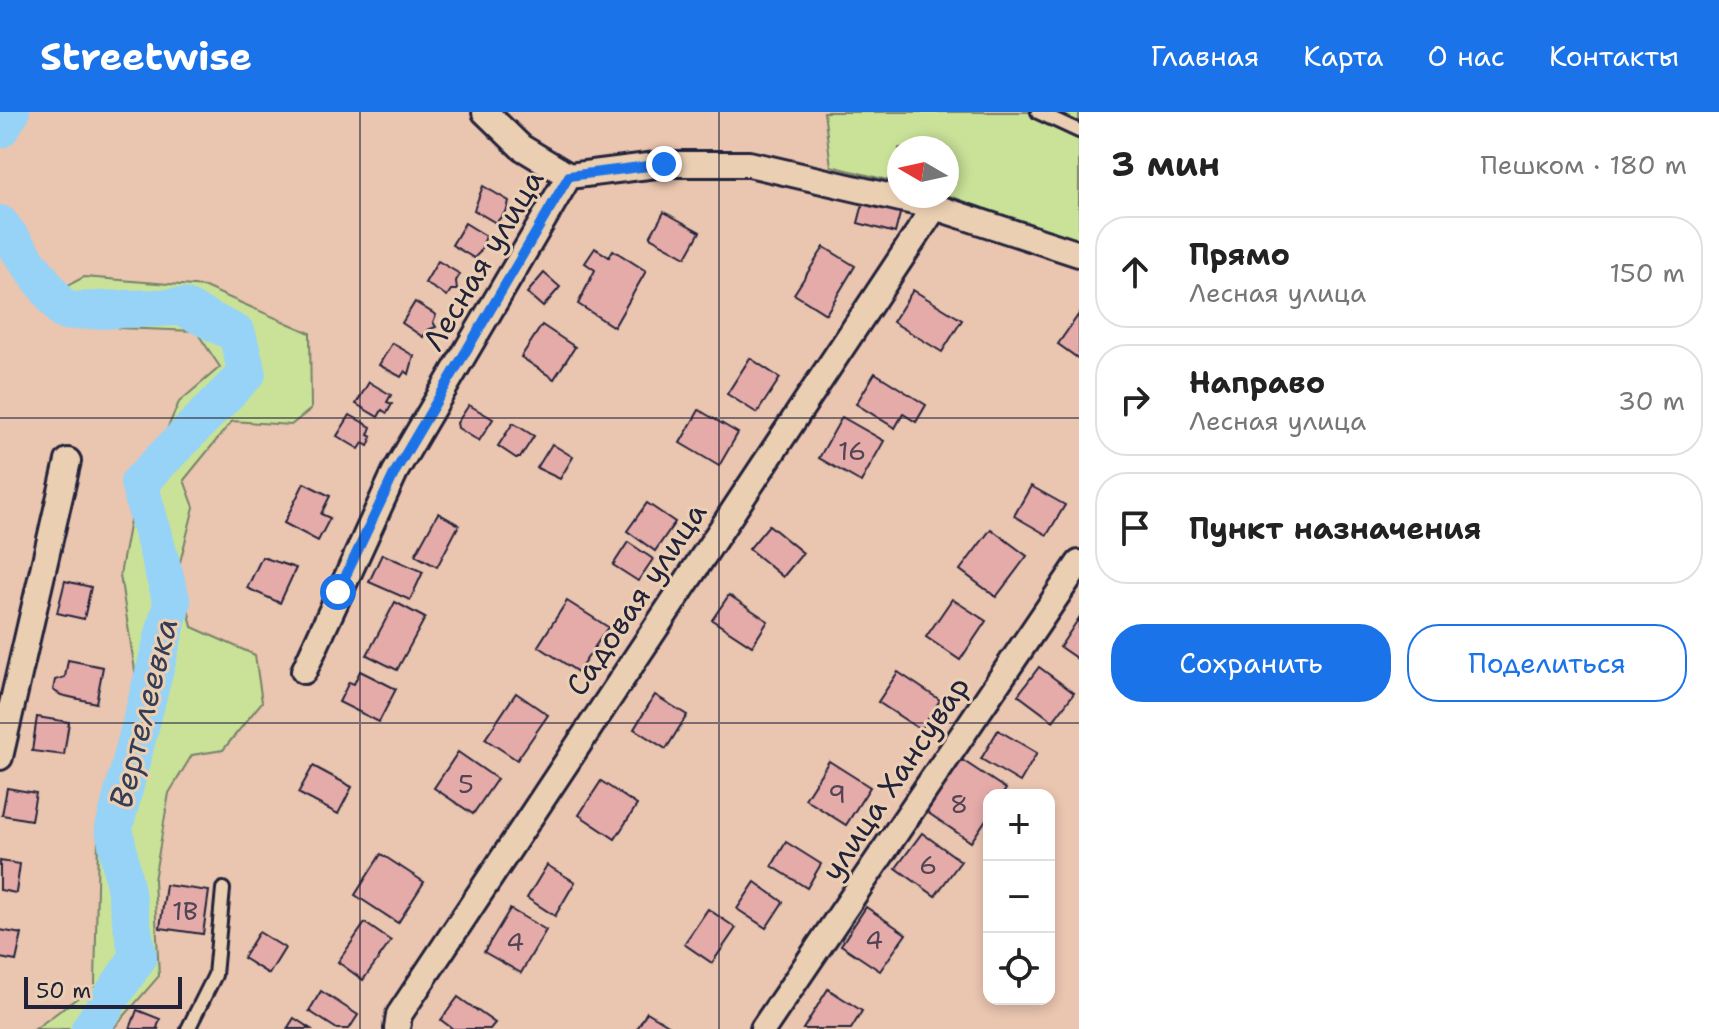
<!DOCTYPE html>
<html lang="ru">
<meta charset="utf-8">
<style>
body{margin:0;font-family:"Shantell Sans",sans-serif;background:#f2f2f2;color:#222}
.controls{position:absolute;right:24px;bottom:24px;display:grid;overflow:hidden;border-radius:16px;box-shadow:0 4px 12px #0003}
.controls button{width:72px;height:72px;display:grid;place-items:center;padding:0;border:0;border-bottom:2px solid #e0e0e0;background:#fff;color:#222;font:40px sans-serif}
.compass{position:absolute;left:887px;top:24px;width:72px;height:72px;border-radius:50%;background:#fff;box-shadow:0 4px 12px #0003;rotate:279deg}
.scale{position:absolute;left:24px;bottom:20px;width:158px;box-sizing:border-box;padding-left:8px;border:4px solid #22223b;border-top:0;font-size:22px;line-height:28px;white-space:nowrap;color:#22223b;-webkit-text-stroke:6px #ebcfb2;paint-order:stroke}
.stop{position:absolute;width:24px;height:24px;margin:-18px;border:6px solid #1a73e8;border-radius:50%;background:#fff}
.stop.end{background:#1a73e8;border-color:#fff;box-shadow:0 2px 8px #0008}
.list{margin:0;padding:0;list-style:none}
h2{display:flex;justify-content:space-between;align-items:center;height:104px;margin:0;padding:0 32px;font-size:34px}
h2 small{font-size:26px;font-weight:400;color:#767676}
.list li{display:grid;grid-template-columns:52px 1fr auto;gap:24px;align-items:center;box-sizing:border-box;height:112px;margin:0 16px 16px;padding:0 16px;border:2px solid #e0e0e0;border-radius:32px}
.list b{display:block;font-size:30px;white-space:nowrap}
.list p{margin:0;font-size:26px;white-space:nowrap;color:#767676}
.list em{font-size:26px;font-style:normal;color:#767676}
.actions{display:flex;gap:16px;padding:24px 32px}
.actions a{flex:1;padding:18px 0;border:2px solid #1a73e8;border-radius:32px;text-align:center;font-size:28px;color:#1a73e8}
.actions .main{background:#1a73e8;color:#fff}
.icon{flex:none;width:44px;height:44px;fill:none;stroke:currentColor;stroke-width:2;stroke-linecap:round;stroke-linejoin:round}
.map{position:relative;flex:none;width:1079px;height:917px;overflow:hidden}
header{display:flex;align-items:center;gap:48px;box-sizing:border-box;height:112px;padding:0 40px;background:#1a73e8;color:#fff}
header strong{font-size:38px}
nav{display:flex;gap:44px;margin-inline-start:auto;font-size:28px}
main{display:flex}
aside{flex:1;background:#fff}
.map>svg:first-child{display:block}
.green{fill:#cae298;stroke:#76826a;stroke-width:2}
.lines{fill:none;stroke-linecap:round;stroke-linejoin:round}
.river{stroke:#96d3f6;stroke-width:38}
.building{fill:#e5aba9;stroke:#22223b;stroke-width:2}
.lane-casing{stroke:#22223b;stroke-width:18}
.street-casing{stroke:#22223b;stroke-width:30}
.lane{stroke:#ebcfb2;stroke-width:12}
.street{stroke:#ebcfb2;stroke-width:24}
.route{stroke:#1a73e8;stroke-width:10}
.grid{fill:none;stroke:#22223b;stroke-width:2;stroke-opacity:0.55}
.labels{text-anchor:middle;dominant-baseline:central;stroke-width:6;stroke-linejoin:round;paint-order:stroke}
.number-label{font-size:26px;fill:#534456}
.street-label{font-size:30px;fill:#22223b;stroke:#ebcfb2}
.water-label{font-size:32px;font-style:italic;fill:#333d57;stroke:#ebcfb2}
</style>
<header>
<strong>Streetwise</strong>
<nav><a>Главная</a><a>Карта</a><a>О нас</a><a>Контакты</a></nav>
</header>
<main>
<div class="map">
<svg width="1079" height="917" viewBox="0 0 1079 917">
<rect width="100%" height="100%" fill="#eac5b0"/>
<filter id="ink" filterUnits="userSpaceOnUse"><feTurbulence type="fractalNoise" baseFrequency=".0125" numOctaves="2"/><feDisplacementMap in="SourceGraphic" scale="16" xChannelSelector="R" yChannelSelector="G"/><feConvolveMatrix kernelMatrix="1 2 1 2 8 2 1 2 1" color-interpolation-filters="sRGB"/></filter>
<g filter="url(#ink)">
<!-- green -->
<g class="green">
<path d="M 824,0 L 1079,0 L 1079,131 L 947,83 L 947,36 L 899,36 L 899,71 L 831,54 Z"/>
<path d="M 84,165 L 205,175 L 310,221 L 311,297 L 291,313 L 232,309 L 184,368 L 194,395 L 179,454 L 192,515 L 255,543 L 262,590 L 223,638 L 192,643 L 169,681 L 154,768 L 159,864 L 113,917 L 35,917 L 95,873 L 98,726 L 142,603 L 120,463 L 132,398 L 179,290 L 220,255 L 196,219 L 118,216 L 63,176 Z"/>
</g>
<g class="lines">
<!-- river -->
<g class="river">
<path d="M 0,17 L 11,0"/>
<path d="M 0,112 L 64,199 L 183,195 L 237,222 L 247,261 L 139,371 L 172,491 L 114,716 L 138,845 L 90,917"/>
</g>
</g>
<!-- building -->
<g class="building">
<path d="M 483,74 L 509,89 L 507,98 L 496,111 L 474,98 Z"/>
<path d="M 864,88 L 901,98 L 895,121 L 858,111 Z"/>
<path d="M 664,100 L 700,120 L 686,145 L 650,125 Z"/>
<path d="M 465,111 L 486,124 L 480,140 L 474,146 L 452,133 Z"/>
<path d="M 824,135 L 855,154 L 826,202 L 794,182 Z"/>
<path d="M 595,136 L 609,145 L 613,138 L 646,159 L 614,215 L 578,192 L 595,158 L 585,151 Z"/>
<path d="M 438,149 L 460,162 L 456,169 L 457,178 L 451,178 L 447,184 L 425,171 Z"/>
<path d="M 544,161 L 560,175 L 543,195 L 527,181 Z"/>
<path d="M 913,178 L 962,208 L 942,240 L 893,210 Z"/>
<path d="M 415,190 L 436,203 L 433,210 L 436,215 L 427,218 L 423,225 L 402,211 Z"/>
<path d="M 1079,202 L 1079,247 L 1058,232 Z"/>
<path d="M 542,213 L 575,235 L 554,267 L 521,245 Z"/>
<path d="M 392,231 L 414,244 L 409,262 L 405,259 L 401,265 L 379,253 Z"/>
<path d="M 750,246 L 780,266 L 757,301 L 727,282 Z"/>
<path d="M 875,261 L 926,293 L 916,310 L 903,302 L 895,316 L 856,292 Z"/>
<path d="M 369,270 L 391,283 L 387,290 L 392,292 L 387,301 L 382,298 L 378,305 L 356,292 Z"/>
<path d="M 469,293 L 493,307 L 479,329 L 458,316 L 457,311 Z"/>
<path d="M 699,298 L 738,321 L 719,354 L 680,331 Z"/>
<path d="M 350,303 L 371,315 L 368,323 L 372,325 L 368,334 L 363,331 L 359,337 L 337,324 Z"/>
<path d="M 842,305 L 884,329 L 861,370 L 819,346 Z"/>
<path d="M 513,311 L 534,324 L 520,346 L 516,346 L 498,334 Z"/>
<path d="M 552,332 L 573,345 L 560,367 L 537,356 Z"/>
<path d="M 304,371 L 330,384 L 321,402 L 330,406 L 318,429 L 284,411 Z"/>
<path d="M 1031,374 L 1065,393 L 1047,423 L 1014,404 Z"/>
<path d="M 647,391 L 675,410 L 655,439 L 627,419 Z"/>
<path d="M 438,401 L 459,413 L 437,455 L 415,443 Z"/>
<path d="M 769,413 L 803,441 L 783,465 L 749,437 Z"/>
<path d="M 991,417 L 1027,444 L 996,485 L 960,458 Z"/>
<path d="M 628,430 L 653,447 L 638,469 L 613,453 Z"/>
<path d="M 382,442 L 423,460 L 410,488 L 369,470 Z"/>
<path d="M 262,445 L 296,456 L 280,491 L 247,476 Z"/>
<path d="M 65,469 L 91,475 L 84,507 L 57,501 Z"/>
<path d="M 729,483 L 768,509 L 752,534 L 712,508 Z"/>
<path d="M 952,487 L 986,509 L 960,548 L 926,525 Z"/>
<path d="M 567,489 L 608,515 L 578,560 L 538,534 Z"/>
<path d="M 395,490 L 425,506 L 397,558 L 367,543 Z"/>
<path d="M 1079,506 L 1079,548 L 1060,535 Z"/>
<path d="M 68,548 L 103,555 L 96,591 L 61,583 L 53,578 L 55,568 L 65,565 Z"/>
<path d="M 1039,555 L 1074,581 L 1053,609 L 1018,583 Z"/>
<path d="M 360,559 L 396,577 L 379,610 L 339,590 L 349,570 L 354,572 Z"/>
<path d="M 898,560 L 940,588 L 921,618 L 878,590 Z"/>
<path d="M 516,581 L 548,603 L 517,648 L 485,627 Z"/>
<path d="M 655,583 L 687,603 L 666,637 L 634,617 Z"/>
<path d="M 37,605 L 69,610 L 64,643 L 32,639 Z"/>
<path d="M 998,618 L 1037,641 L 1020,670 L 981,647 Z"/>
<path d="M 458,640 L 497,667 L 473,702 L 434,676 Z"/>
<path d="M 959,646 L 1006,677 L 1002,683 L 989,683 L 989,703 L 971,730 L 924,698 Z"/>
<path d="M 829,649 L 870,675 L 846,713 L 805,687 Z"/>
<path d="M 313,654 L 352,675 L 338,702 L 298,681 Z"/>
<path d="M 601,669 L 637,693 L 615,727 L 579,703 Z"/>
<path d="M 7,676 L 36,681 L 31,708 L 2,703 Z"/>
<path d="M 922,721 L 961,749 L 935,784 L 896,756 Z"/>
<path d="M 786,730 L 821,752 L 807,776 L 772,754 Z"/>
<path d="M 381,742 L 424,770 L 398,811 L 355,783 Z"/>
<path d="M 0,749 L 20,752 L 16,781 L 0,778 Z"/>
<path d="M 547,753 L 575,770 L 555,804 L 527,786 Z"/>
<path d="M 755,770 L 783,790 L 766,816 L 737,797 Z"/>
<path d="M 166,773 L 209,779 L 203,822 L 160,816 Z"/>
<path d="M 866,795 L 906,822 L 880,859 L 841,833 Z"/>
<path d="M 510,797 L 546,818 L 521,861 L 484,840 Z"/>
<path d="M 708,797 L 736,816 L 712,851 L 684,832 Z"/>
<path d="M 365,811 L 391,829 L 363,868 L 338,850 Z"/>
<path d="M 0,818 L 22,822 L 16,849 L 0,846 Z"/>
<path d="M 259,820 L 285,836 L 269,862 L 243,846 Z"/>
<path d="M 828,877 L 862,899 L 851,917 L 803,917 Z"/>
<path d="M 321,879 L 358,903 L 349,917 L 337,917 L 309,899 Z"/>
<path d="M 458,885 L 495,911 L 490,917 L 453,917 L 441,908 Z"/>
<path d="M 137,898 L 160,907 L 157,916 L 159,917 L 130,917 Z"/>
<path d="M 647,900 L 675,917 L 637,917 Z"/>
<path d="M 294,906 L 311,917 L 287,917 Z"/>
</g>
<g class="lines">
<!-- lane casing -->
<g class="lane-casing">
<g id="lane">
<path d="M 1038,0 L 1079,19"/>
<path d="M 188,917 L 215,863 L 223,777"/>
</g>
</g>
<!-- street casing -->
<g class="street-casing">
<g id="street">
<path d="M 485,0 L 521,35 L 569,64"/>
<path d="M 304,559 L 395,360 L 569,64 L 664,52 L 749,52 L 935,95 L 1079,142"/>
<path d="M 0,645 L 68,349"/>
<path d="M 397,917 L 399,903 L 935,95"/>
<path d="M 763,917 L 1079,451"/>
</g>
</g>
<!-- lane -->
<use href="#lane" class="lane"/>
<!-- street -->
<use href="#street" class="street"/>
</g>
</g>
<g class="lines" filter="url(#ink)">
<!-- route -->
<path class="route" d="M 338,480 L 395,360 L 569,64 L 664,52"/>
</g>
<!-- grid -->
<path class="grid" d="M 360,0 L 360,917M 719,0 L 719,917M 0,306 L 1079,306M 0,611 L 1079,611"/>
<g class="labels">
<!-- number labels -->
<g class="number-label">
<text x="852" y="338">16</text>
<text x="466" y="671">5</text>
<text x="837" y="681">9</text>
<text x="959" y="691">8</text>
<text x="928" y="752">6</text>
<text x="185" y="798">1В</text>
<text x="874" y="827">4</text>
<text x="515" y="829">4</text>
</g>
<!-- street labels -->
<g class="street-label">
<text transform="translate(483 148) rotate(-59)">Лесная улица</text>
<text transform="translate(636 487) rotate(-56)">Садовая улица</text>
<text transform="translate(895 666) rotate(-56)">улица Хансувар</text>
</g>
<!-- water labels -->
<g class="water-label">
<text transform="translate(143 601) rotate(-76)">Вертелеевка</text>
</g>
</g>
</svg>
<div class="controls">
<button>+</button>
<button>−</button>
<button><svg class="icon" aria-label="locate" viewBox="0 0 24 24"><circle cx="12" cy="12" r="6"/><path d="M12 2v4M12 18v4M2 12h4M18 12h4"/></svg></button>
</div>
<svg class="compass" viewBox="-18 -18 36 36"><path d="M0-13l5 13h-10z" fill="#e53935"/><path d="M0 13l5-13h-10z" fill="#767676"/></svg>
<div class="scale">50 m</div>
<div class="stop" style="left:338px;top:480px"></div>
<div class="stop end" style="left:664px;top:52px"></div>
</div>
<aside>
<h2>3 мин<small>Пешком · 180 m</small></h2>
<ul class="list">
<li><svg class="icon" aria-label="ahead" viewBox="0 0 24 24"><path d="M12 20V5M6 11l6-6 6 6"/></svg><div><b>Прямо</b><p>Лесная улица</p></div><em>150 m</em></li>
<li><svg class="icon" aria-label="right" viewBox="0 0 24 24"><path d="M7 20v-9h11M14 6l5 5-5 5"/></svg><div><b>Направо</b><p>Лесная улица</p></div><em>30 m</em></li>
<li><svg class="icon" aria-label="arrive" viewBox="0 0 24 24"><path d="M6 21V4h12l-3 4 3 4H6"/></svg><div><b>Пункт назначения</b></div></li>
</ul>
<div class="actions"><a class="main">Сохранить</a><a>Поделиться</a></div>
</aside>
</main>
